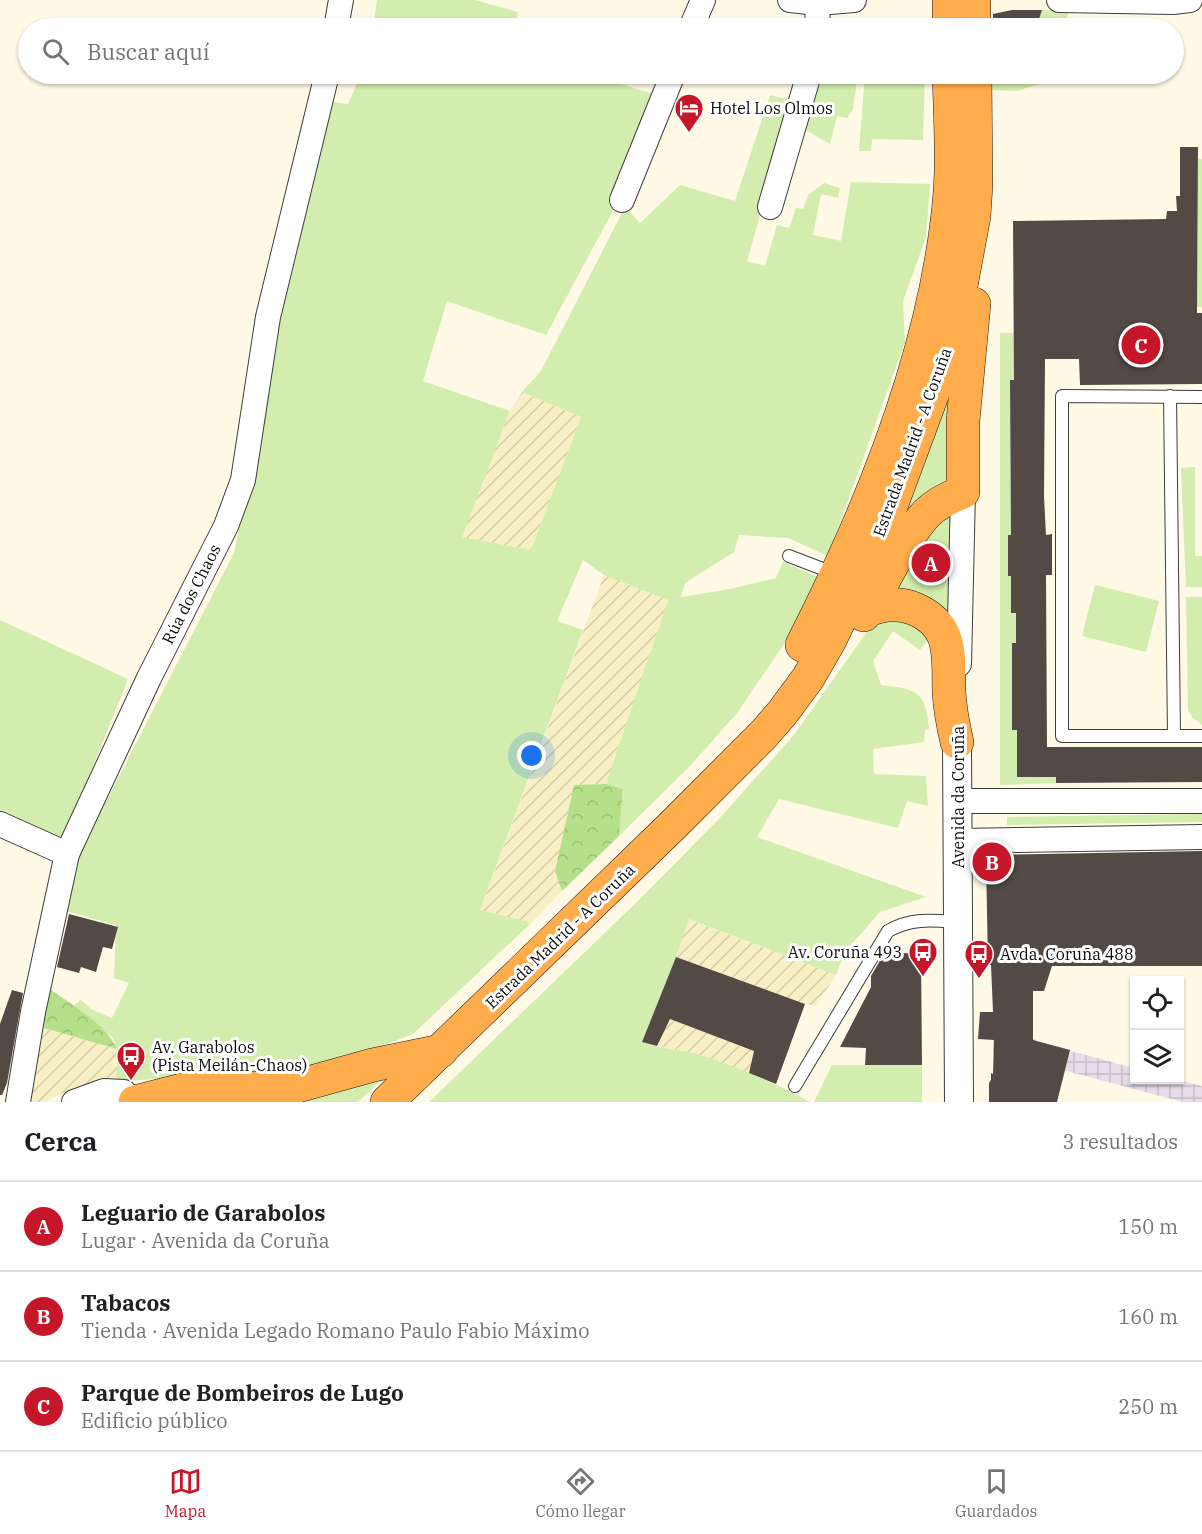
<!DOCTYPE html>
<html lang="es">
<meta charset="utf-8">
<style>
body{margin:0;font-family:"IBM Plex Serif",serif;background:#f6f6f6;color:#202124}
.controls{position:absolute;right:18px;bottom:18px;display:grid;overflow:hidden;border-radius:0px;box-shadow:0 2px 4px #0004}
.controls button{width:54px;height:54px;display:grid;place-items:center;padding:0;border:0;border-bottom:2px solid #e0e0e0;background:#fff;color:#202124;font:30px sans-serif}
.you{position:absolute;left:532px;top:756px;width:21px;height:21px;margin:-15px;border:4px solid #fff;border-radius:50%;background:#1a73e8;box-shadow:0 0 0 9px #1a73e833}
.badge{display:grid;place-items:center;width:39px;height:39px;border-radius:50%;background:#c61629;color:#fff;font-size:20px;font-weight:700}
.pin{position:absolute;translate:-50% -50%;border:3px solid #fff;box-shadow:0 2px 6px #0006}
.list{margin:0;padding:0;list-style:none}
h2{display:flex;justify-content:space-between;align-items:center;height:78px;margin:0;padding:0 24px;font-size:26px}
h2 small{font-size:20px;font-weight:400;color:#757577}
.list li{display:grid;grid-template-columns:39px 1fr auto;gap:18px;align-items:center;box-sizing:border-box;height:90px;padding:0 24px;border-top:2px solid #e0e0e0}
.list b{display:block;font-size:22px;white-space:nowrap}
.list p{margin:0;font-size:20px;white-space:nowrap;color:#757577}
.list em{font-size:20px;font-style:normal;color:#757577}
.icon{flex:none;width:33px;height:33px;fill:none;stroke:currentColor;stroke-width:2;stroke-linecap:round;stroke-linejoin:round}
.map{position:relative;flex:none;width:1202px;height:1102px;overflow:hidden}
.search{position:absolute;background:#fff;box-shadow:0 2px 4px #0004;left:18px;right:18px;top:18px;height:66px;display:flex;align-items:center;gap:15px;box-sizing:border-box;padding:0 21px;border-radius:33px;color:#757577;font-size:22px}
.sheet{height:348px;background:#fff}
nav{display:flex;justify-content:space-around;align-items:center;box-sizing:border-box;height:84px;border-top:2px solid #e0e0e0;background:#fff;font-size:16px;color:#757577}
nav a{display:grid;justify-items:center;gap:3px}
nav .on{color:#c61629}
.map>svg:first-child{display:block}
.industrial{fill:url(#industrial-grid)}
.farmland{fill:url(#farmland-furrows)}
.grass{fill:#d2edad}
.forest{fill:url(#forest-crowns)}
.building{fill:#534a45}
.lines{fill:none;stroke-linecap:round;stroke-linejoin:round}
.service-casing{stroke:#3d3d3d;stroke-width:14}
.minor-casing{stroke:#3d3d3d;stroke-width:26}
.tertiary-casing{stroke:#3d3d3d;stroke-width:30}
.trunk-casing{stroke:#1b1b1b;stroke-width:34}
.service{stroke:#fff;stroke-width:12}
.minor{stroke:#fff;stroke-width:24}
.tertiary{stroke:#fff;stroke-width:28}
.trunk{stroke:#ffac4d;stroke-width:33}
.labels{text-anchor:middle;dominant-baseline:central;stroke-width:6;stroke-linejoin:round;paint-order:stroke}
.poi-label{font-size:16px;fill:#0a0a0a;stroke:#fff;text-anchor:start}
.street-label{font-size:16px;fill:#0a0a0a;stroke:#fff}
</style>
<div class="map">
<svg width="1202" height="1102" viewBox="0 0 1202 1102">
<defs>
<pattern id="industrial-grid" width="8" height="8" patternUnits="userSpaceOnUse" patternTransform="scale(1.5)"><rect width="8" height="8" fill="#e8dcea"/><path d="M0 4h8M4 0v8" fill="none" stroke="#c6bbc7"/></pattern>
<pattern id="farmland-furrows" width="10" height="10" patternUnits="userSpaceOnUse" patternTransform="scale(1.5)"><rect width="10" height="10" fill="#f8f0c4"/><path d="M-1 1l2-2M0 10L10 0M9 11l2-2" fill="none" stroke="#d3cca7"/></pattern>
<pattern id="forest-crowns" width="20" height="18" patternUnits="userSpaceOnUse" patternTransform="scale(1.5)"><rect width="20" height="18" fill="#b6df8a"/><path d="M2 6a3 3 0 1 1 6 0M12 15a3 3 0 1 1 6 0" fill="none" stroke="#9bbe76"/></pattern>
</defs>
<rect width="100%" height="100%" fill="#fff9e6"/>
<!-- industrial -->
<path class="industrial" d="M 1035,1039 L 1037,1042 L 1134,1068 L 1134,1080 L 1178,1080 L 1202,1086 L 1202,1102 L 1183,1102 L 1044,1065 L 1033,1059 L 993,1054 L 993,1040 Z"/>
<!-- farmland -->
<g class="farmland">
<path d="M 522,392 L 581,417 L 531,550 L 461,537 L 510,411 Z"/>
<path d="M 604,575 L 668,600 L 606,784 L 574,785 L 555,871 L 562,891 L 530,924 L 526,921 L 480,911 Z"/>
<path d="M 688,919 L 836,975 L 816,1006 L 805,1004 L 676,957 Z"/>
<path d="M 670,1019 L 754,1051 L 749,1073 L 696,1054 L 657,1046 Z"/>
<path d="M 37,1026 L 117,1049 L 117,1082 L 69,1090 L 45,1102 L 28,1102 Z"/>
</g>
<!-- grass -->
<g class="grass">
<path d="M 377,0 L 475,0 L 518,12 L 514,28 L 373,28 Z"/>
<path d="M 1042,10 L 1069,10 L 1064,28 L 1036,28 Z"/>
<path d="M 361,74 L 589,74 L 656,95 L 616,205 L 546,335 L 447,301 L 423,381 L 510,411 L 462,537 L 531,550 L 581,417 L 522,392 L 541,371 L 625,207 L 640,223 L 680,185 L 735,201 L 770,95 L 793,101 L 747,261 L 765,266 L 777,225 L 789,228 L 796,208 L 803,209 L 808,195 L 824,183 L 840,188 L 838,198 L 821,194 L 813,235 L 841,241 L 851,182 L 930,184 L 926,237 L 903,301 L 905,342 L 828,556 L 788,538 L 739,535 L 734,552 L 685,583 L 681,597 L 730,589 L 776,578 L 783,562 L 818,577 L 790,635 L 737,713 L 691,765 L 619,836 L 623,789 L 606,784 L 668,600 L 604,575 L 583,560 L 557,621 L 583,630 L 480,910 L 526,921 L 530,924 L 413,1034 L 332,1065 L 117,1082 L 117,1049 L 113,1038 L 73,1006 L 81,1000 L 91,1009 L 112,1018 L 129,983 L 114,978 L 116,925 L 62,910 L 80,852 L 234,553 L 256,449 L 274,327 L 326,101 L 348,104 Z"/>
<path d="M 812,74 L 858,74 L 853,109 L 847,118 L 837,116 L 830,144 L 802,128 Z"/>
<path d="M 865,74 L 925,74 L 923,140 L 872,139 L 871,151 L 859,151 Z"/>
<path d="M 987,74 L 1051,74 L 1048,81 L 1017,91 L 988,90 Z"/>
<path d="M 1198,159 L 1202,159 L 1202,307 L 1197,307 Z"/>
<path d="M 1000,333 L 1014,333 L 1014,380 L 1010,380 L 1011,535 L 1008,535 L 1008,575 L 1011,576 L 1011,613 L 1016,613 L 1016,643 L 1012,643 L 1012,730 L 1017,730 L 1017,776 L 1056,777 L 1056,783 L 1000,785 Z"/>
<path d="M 952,381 L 953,476 L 897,532 Z"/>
<path d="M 1195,467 L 1195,556 L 1202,556 L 1202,587 L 1186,587 L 1181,468 Z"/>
<path d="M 946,517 L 953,519 L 950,612 L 924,596 L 890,592 L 927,535 Z"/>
<path d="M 1095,585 L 1159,601 L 1146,652 L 1082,636 Z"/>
<path d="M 1186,597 L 1202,597 L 1202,725 L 1192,717 L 1188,710 Z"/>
<path d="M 903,619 L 931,636 L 920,650 L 893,631 L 873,661 L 881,685 C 917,689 926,691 929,729 L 925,730 L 924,742 L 873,749 L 874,774 L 926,776 L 928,806 L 907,801 L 898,828 L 779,799 L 757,837 L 926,897 L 880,912 L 845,952 L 836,975 L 689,919 L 676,957 L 642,1042 C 659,1049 679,1049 697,1054 C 736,1066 774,1083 810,1102 L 429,1102 L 640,899 L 718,820 L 794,735 L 866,633 L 884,622 Z"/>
<path d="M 0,620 L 128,679 L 63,842 L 0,815 Z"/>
<path d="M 1202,814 L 1202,822 L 1007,825 L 1007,817 Z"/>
<path d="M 832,1065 L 922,1065 L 922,1102 L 814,1102 Z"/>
<path d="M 390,1072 L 358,1102 L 182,1102 Z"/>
</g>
<!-- forest -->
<g class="forest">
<path d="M 606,784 L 623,789 L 619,836 L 562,891 L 555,871 L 574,785 Z"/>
<path d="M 44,985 C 67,1002 106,1023 117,1049 L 37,1026 Z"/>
</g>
<!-- building -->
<g class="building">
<path d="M 1012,10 L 1042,10 L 1036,28 L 993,28 L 993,14 Z"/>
<path d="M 1180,147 L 1198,147 L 1197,313 L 1202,313 L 1202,384 L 1080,385 L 1079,359 L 1045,359 L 1044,496 L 1046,535 L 1052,534 L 1052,575 L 1046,575 L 1047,747 L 1202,747 L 1202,782 L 1056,783 L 1056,777 L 1017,777 L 1017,730 L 1012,730 L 1012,643 L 1016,643 L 1016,613 L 1011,613 L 1011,576 L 1008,576 L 1008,535 L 1011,535 L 1010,380 L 1014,380 L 1013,221 L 1166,219 L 1167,211 L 1177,211 L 1176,196 L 1180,196 Z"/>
<path d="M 1202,851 L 1202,966 L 1052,966 L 1044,991 L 1033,991 L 1033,1040 L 1070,1050 L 1057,1102 L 989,1102 L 989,1083 L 991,1080 L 991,1073 L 993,1074 L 994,1040 L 978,1039 L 980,1012 L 993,1012 L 991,965 L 988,965 L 986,860 L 990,855 Z"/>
<path d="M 69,914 L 118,927 L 112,949 L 103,947 L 96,972 L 81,967 L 79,973 L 57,967 Z"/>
<path d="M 885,952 L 921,954 L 922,1065 L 865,1065 L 866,1048 L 840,1047 L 871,987 L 871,976 Z"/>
<path d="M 676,957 L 805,1004 L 776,1084 L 749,1073 L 754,1051 L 670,1019 L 657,1046 L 642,1042 Z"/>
<path d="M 12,990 L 23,993 L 7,1083 L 2,1095 L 0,1095 L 0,1024 Z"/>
</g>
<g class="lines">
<!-- service casing -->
<g class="service-casing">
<g id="service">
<path d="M 1170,396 L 1174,736"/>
<path d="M 1202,397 L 1062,396 L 1062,736 L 1202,736"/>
<path d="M 789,556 L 836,574"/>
<path d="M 795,1086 L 888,931 C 911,918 931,920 957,922"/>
</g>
</g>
<!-- minor casing -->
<g class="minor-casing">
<g id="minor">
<path d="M 790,0 L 818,3 L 854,0"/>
<path d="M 1059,0 L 1173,2 L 1190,0"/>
<path d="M 336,28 L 341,0"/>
<path d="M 691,28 L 703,0"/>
<path d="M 817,28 L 818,3"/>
<path d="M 622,200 L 673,74"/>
<path d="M 770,207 L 809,74"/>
<path d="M 959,664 L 963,492"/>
<path d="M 958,801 L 1202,801"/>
<path d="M 0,824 L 67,854"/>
<path d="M 959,841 L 1202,837"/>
<path d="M 18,1102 L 33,1012 L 67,854 L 149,678 L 226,526 L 243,480 L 268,317 L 327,74"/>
<path d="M 74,1102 L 104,1091 L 124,1092 L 132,1102"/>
</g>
</g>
<!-- tertiary casing -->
<g class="tertiary-casing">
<path id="tertiary" d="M 957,742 L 959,1102"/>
</g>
<!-- trunk casing -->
<g class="trunk-casing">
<g id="trunk">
<path d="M 949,0 L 949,28"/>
<path d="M 974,0 L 974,28"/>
<path d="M 866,611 C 883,604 898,602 915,609 C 954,626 948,656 949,692 C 950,709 953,725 957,742"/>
<path d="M 864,615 C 884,583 902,540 927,513 C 937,503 950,497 963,492 L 963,421 L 974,304"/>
<path d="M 802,645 C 871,510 938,345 950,192 C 953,153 950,113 949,74"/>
<path d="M 135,1102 L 182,1090 L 294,1087 L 373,1065 L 441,1051"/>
<path d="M 387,1102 L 672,826 L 764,734 L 783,712 L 808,678 L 830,640 L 881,533 L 938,379 L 955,318 L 974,216 L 976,185 L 975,74"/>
</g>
</g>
<!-- service -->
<use href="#service" class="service"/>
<!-- minor -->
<use href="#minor" class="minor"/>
<!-- tertiary -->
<use href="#tertiary" class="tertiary"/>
<!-- trunk -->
<use href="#trunk" class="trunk"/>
</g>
<!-- icons -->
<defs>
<g id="hotel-pin" transform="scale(1.5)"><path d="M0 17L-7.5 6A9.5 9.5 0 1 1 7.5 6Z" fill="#c61629" stroke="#fff"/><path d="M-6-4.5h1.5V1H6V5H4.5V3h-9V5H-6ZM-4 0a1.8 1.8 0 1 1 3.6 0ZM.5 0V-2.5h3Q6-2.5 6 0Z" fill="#fff"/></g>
<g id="bus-pin" transform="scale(1.5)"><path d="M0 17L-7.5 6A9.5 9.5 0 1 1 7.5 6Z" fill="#c61629" stroke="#fff"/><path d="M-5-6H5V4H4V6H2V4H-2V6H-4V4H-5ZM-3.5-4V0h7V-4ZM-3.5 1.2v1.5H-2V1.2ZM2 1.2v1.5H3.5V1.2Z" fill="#fff"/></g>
</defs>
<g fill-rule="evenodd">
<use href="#hotel-pin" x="689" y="108"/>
<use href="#bus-pin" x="923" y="952"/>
<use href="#bus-pin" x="979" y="954"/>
<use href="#bus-pin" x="131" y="1056"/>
</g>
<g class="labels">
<!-- poi labels -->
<g class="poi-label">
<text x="710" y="108">Hotel Los Olmos</text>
<text x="902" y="952" text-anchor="end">Av. Coruña 493</text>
<text x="1000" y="954">Avda. Coruña 488</text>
<text x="152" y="1047">Av. Garabolos<tspan x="152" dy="18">(Pista Meilán-Chaos)</tspan></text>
</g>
<!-- street labels -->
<g class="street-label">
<text transform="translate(912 442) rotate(-70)">Estrada Madrid - A Coruña</text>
<text transform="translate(191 594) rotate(-63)">Rúa dos Chaos</text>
<text transform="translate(958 797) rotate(-90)">Avenida da Coruña</text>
<text transform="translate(560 936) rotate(-44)">Estrada Madrid - A Coruña</text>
</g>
</g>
</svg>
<div class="controls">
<button><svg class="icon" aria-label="locate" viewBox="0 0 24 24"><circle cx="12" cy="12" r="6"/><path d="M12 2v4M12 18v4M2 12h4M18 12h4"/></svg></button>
<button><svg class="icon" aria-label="layers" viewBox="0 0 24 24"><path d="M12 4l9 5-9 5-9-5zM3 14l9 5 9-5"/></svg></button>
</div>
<div class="you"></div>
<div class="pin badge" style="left:931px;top:563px">A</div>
<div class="pin badge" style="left:992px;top:862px">B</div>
<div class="pin badge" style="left:1141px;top:345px">C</div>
<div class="search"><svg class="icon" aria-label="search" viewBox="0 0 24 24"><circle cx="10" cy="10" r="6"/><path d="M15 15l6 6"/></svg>Buscar aquí</div>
</div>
<section class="sheet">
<h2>Cerca<small>3 resultados</small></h2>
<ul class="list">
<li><span class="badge">A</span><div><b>Leguario de Garabolos</b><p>Lugar · Avenida da Coruña</p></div><em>150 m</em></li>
<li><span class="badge">B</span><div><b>Tabacos</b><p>Tienda · Avenida Legado Romano Paulo Fabio Máximo</p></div><em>160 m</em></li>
<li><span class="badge">C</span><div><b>Parque de Bombeiros de Lugo</b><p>Edificio público</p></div><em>250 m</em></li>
</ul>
</section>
<nav>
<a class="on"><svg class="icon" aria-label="map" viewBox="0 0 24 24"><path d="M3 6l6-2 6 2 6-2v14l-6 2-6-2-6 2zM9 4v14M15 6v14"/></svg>Mapa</a>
<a><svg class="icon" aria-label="directions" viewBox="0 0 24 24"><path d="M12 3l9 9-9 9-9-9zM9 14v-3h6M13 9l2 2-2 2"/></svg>Cómo llegar</a>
<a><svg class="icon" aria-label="saved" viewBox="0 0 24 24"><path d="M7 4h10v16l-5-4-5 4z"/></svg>Guardados</a>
</nav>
